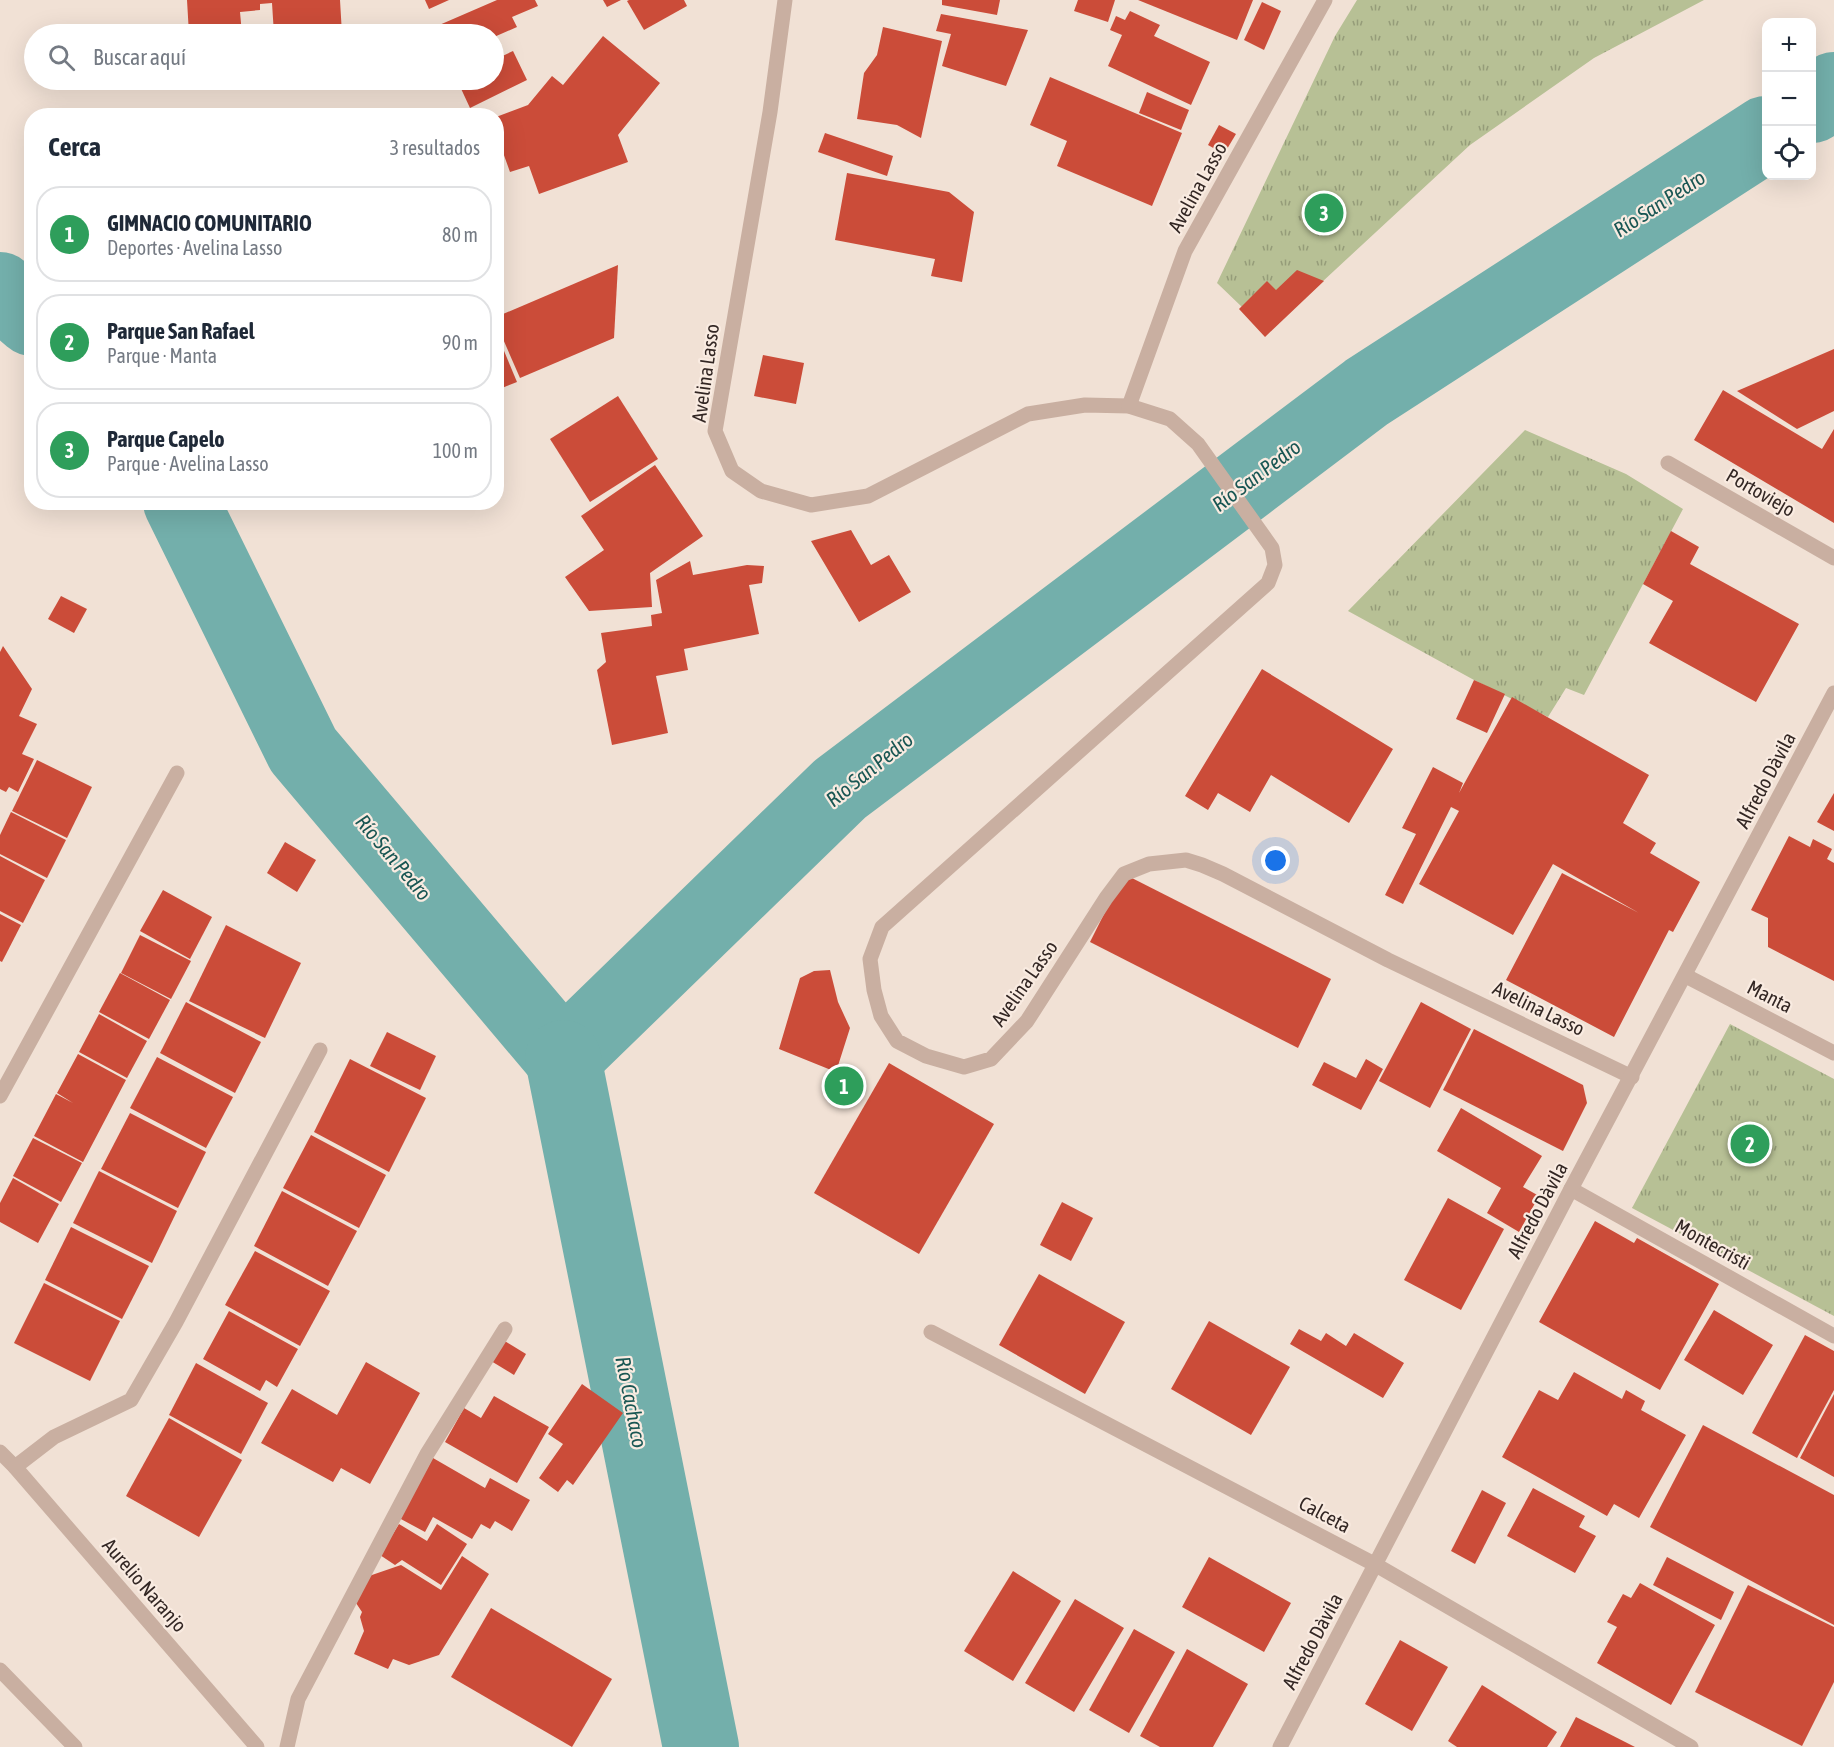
<!DOCTYPE html>
<html lang="es">
<meta charset="utf-8">
<style>
body{margin:0;font-family:"Asap Condensed",sans-serif;background:#f2f2f3;color:#1f2937}
.controls{position:absolute;right:18px;top:18px;display:grid;overflow:hidden;border-radius:12px;box-shadow:0 6px 24px #0002}
.controls button{width:54px;height:54px;display:grid;place-items:center;padding:0;border:0;border-bottom:2px solid #e0e1e3;background:#fff;color:#1f2937;font:30px sans-serif}
.you{position:absolute;left:1276px;top:861px;width:21px;height:21px;margin:-15px;border:4px solid #fff;border-radius:50%;background:#1a73e8;box-shadow:0 0 0 9px #1a73e833}
.badge{display:grid;place-items:center;width:39px;height:39px;border-radius:50%;background:#0f766e;color:#fff;font-size:20px;font-weight:700}
.pin{position:absolute;translate:-50% -50%;border:3px solid #fff;box-shadow:0 2px 6px #0006}
.list{margin:0;padding:0;list-style:none}
h2{display:flex;justify-content:space-between;align-items:center;height:78px;margin:0;padding:0 24px;font-size:26px}
h2 small{font-size:20px;font-weight:400;color:#747a83}
.list li{display:grid;grid-template-columns:39px 1fr auto;gap:18px;align-items:center;box-sizing:border-box;height:96px;margin:0 12px 12px;padding:0 12px;border:2px solid #e0e1e3;border-radius:24px}
.list b{display:block;font-size:22px;white-space:nowrap}
.list p{margin:0;font-size:20px;white-space:nowrap;color:#747a83}
.list em{font-size:20px;font-style:normal;color:#747a83}
.icon{flex:none;width:33px;height:33px;fill:none;stroke:currentColor;stroke-width:2;stroke-linecap:round;stroke-linejoin:round}
.map{position:relative;flex:none;width:1834px;height:1747px;overflow:hidden}
.search{position:absolute;background:#fff;box-shadow:0 6px 24px #0002;left:24px;top:24px;width:480px;height:66px;display:flex;align-items:center;gap:15px;box-sizing:border-box;padding:0 21px;border-radius:33px;color:#747a83;font-size:22px}
.panel{position:absolute;background:#fff;box-shadow:0 6px 24px #0002;left:24px;top:108px;width:480px;height:402px;border-radius:24px}
.map>svg:first-child{display:block}
.grass{fill:url(#grass-tufts)}
.lines{fill:none;stroke-linecap:round;stroke-linejoin:round}
.river{stroke:#73afab;stroke-width:76}
.building{fill:#cb4c39}
.street{stroke:#c9afa1;stroke-width:15}
.labels{text-anchor:middle;dominant-baseline:central;stroke-width:4.5;stroke-linejoin:round;paint-order:stroke}
.street-label{font-size:20px;fill:#332724;stroke:#f9ebe1}
.water-label{font-size:21px;font-style:italic;fill:#195653;stroke:#f9ebe1}
</style>
<div class="map">
<svg width="1834" height="1747" viewBox="0 0 1834 1747">
<defs>
<pattern id="grass-tufts" width="24" height="20" patternUnits="userSpaceOnUse" patternTransform="scale(1.5)"><rect width="24" height="20" fill="#b7c095"/><path d="M3 7l-1-3M5 7V3M7 7l1-3M15 17l-1-3M17 17v-4M19 17l1-3" fill="none" stroke="#959c79"/></pattern>
</defs>
<rect width="100%" height="100%" fill="#f1e1d5"/>
<!-- grass -->
<g class="grass">
<path d="M 1357,0 L 1704,0 L 1594,58 L 1470,145 L 1268,332 L 1217,283 L 1335,36 Z"/>
<path d="M 1525,430 L 1626,474 L 1683,509 L 1584,695 L 1566,688 L 1548,717 L 1474,680 L 1348,611 Z"/>
<path d="M 1730,1024 L 1834,1079 L 1834,1316 L 1632,1208 Z"/>
</g>
<g class="lines">
<!-- river -->
<g class="river">
<path d="M 1812,105 L 1834,90"/>
<path d="M 0,290 L 32,318"/>
<path d="M 181,502 L 303,750 L 563,1058 L 840,789 L 1367,392 L 1766,134"/>
<path d="M 563,1058 L 701,1747"/>
</g>
</g>
<!-- building -->
<g class="building">
<path d="M 187,0 L 340,0 L 342,34 L 300,34 L 299,32 L 274,34 L 272,3 L 260,4 L 260,10 L 240,12 L 242,34 L 189,34 Z"/>
<path d="M 425,0 L 449,0 L 429,9 Z"/>
<path d="M 497,0 L 535,0 L 538,6 L 512,17 L 517,27 L 494,37 L 494,34 L 433,34 L 430,29 Z"/>
<path d="M 603,0 L 621,0 L 607,7 Z"/>
<path d="M 629,0 L 684,0 L 687,6 L 644,30 L 627,1 Z"/>
<path d="M 942,0 L 1000,0 L 997,15 L 942,5 Z"/>
<path d="M 1078,0 L 1115,0 L 1108,22 L 1074,11 Z"/>
<path d="M 1138,0 L 1253,0 L 1237,40 Z"/>
<path d="M 1262,2 L 1281,11 L 1264,50 L 1244,40 Z"/>
<path d="M 1130,11 L 1160,25 L 1154,36 L 1210,62 L 1191,105 L 1108,66 L 1122,35 L 1110,30 L 1116,16 L 1125,20 Z"/>
<path d="M 941,14 L 1028,30 L 1006,86 L 942,66 L 951,34 L 936,31 Z"/>
<path d="M 883,27 L 942,41 L 921,138 L 897,125 L 857,119 L 864,73 L 877,55 Z"/>
<path d="M 603,36 L 660,83 L 618,135 L 628,162 L 539,194 L 529,166 L 510,172 L 496,133 L 496,117 L 528,105 L 552,76 L 563,85 Z"/>
<path d="M 513,51 L 527,80 L 470,108 L 457,80 L 494,80 L 494,60 Z"/>
<path d="M 1050,77 L 1182,133 L 1152,206 L 1057,166 L 1067,141 L 1030,125 Z"/>
<path d="M 1147,92 L 1189,110 L 1181,130 L 1139,113 Z"/>
<path d="M 1219,125 L 1236,134 L 1224,154 L 1208,145 Z"/>
<path d="M 825,133 L 893,156 L 887,176 L 818,152 Z"/>
<path d="M 847,173 L 949,192 L 974,212 L 962,282 L 931,276 L 935,259 L 835,240 Z"/>
<path d="M 618,265 L 614,338 L 520,378 L 496,323 L 496,317 Z"/>
<path d="M 1297,270 L 1324,281 L 1265,337 L 1239,309 L 1267,281 L 1276,290 Z"/>
<path d="M 497,334 L 517,382 L 497,390 Z"/>
<path d="M 1834,349 L 1834,411 L 1797,429 L 1737,391 Z"/>
<path d="M 763,355 L 804,363 L 796,404 L 754,396 Z"/>
<path d="M 1723,390 L 1822,449 L 1834,429 L 1834,523 L 1694,440 Z"/>
<path d="M 618,396 L 658,459 L 590,502 L 550,439 Z"/>
<path d="M 655,465 L 703,536 L 650,573 L 652,607 L 589,611 L 565,577 L 604,550 L 581,516 Z"/>
<path d="M 851,530 L 871,565 L 889,555 L 911,592 L 859,622 L 811,541 Z"/>
<path d="M 1671,531 L 1699,547 L 1690,564 L 1799,624 L 1756,702 L 1649,643 L 1673,601 L 1643,584 Z"/>
<path d="M 690,561 L 693,575 L 747,565 L 764,566 L 762,583 L 749,585 L 759,634 L 684,649 L 688,670 L 656,676 L 668,733 L 612,745 L 597,670 L 606,662 L 601,633 L 652,626 L 651,615 L 662,613 L 656,580 Z"/>
<path d="M 61,596 L 87,609 L 74,633 L 48,619 Z"/>
<path d="M 3,646 L 32,689 L 19,716 L 37,724 L 22,754 L 34,759 L 18,792 L 9,787 L 6,792 L 0,789 L 0,652 Z"/>
<path d="M 1262,669 L 1393,749 L 1349,823 L 1271,775 L 1250,812 L 1218,793 L 1208,810 L 1185,796 Z"/>
<path d="M 1474,680 L 1505,694 L 1487,733 L 1456,719 Z"/>
<path d="M 1512,697 L 1649,775 L 1623,823 L 1656,843 L 1650,853 L 1700,882 L 1673,932 L 1669,930 L 1614,1037 L 1506,980 L 1562,873 L 1639,913 L 1553,864 L 1513,935 L 1419,884 L 1459,811 L 1451,807 L 1403,904 L 1385,895 L 1416,834 L 1402,828 L 1433,767 L 1463,783 L 1459,793 Z"/>
<path d="M 37,760 L 92,787 L 67,838 L 12,811 Z"/>
<path d="M 1834,793 L 1834,831 L 1817,822 Z"/>
<path d="M 11,812 L 66,840 L 47,878 L 0,854 L 0,835 Z"/>
<path d="M 1789,836 L 1810,847 L 1813,839 L 1832,849 L 1827,859 L 1834,863 L 1834,981 L 1768,947 L 1768,918 L 1751,910 Z"/>
<path d="M 285,842 L 316,860 L 297,892 L 267,873 Z"/>
<path d="M 0,856 L 45,880 L 23,923 L 0,911 Z"/>
<path d="M 1124,874 L 1331,979 L 1298,1048 L 1090,942 Z"/>
<path d="M 163,890 L 212,917 L 190,959 L 140,931 Z"/>
<path d="M 0,914 L 21,925 L 2,962 L 0,961 Z"/>
<path d="M 226,925 L 301,963 L 265,1038 L 189,1001 Z"/>
<path d="M 140,935 L 191,961 L 171,999 L 121,973 Z"/>
<path d="M 830,970 L 838,1002 L 850,1028 L 836,1072 L 779,1049 L 800,978 L 814,971 Z"/>
<path d="M 120,973 L 170,1000 L 149,1039 L 99,1012 Z"/>
<path d="M 186,1002 L 261,1042 L 235,1093 L 160,1053 Z"/>
<path d="M 1421,1002 L 1471,1029 L 1430,1108 L 1379,1081 Z"/>
<path d="M 99,1014 L 147,1041 L 127,1078 L 79,1052 Z"/>
<path d="M 1474,1029 L 1583,1085 L 1587,1103 L 1563,1151 L 1443,1090 Z"/>
<path d="M 387,1032 L 436,1056 L 420,1090 L 370,1066 Z"/>
<path d="M 78,1054 L 126,1080 L 83,1162 L 34,1136 L 56,1094 L 73,1103 L 57,1093 Z"/>
<path d="M 157,1057 L 233,1097 L 206,1148 L 130,1108 Z"/>
<path d="M 350,1059 L 426,1098 L 389,1172 L 314,1132 Z"/>
<path d="M 1366,1059 L 1383,1069 L 1361,1110 L 1312,1085 L 1324,1062 L 1356,1078 Z"/>
<path d="M 889,1063 L 994,1124 L 919,1254 L 814,1193 Z"/>
<path d="M 1461,1108 L 1542,1156 L 1523,1187 L 1539,1196 L 1519,1232 L 1487,1213 L 1501,1188 L 1437,1151 Z"/>
<path d="M 130,1113 L 206,1152 L 178,1208 L 101,1169 Z"/>
<path d="M 311,1135 L 386,1175 L 359,1228 L 283,1188 Z"/>
<path d="M 33,1138 L 82,1163 L 61,1202 L 13,1176 Z"/>
<path d="M 99,1171 L 177,1211 L 152,1263 L 73,1223 Z"/>
<path d="M 13,1178 L 59,1204 L 38,1243 L 0,1222 L 0,1203 Z"/>
<path d="M 282,1191 L 357,1231 L 328,1286 L 254,1246 Z"/>
<path d="M 1448,1198 L 1504,1229 L 1461,1310 L 1404,1280 Z"/>
<path d="M 1062,1202 L 1093,1218 L 1071,1261 L 1040,1245 Z"/>
<path d="M 1595,1221 L 1634,1243 L 1637,1238 L 1719,1284 L 1660,1390 L 1539,1322 Z"/>
<path d="M 71,1227 L 149,1266 L 122,1319 L 45,1280 Z"/>
<path d="M 255,1251 L 330,1291 L 300,1346 L 225,1305 Z"/>
<path d="M 1039,1274 L 1125,1322 L 1085,1394 L 999,1345 Z"/>
<path d="M 44,1283 L 120,1321 L 90,1381 L 14,1343 Z"/>
<path d="M 1714,1310 L 1773,1345 L 1743,1395 L 1684,1360 Z"/>
<path d="M 229,1311 L 298,1349 L 277,1387 L 266,1380 L 260,1391 L 203,1359 Z"/>
<path d="M 1209,1321 L 1290,1367 L 1251,1435 L 1171,1389 Z"/>
<path d="M 1299,1329 L 1321,1341 L 1326,1333 L 1346,1346 L 1354,1333 L 1404,1363 L 1383,1398 L 1290,1344 Z"/>
<path d="M 1805,1335 L 1834,1351 L 1834,1390 L 1797,1458 L 1752,1433 Z"/>
<path d="M 503,1340 L 526,1354 L 514,1375 L 491,1361 Z"/>
<path d="M 366,1362 L 420,1393 L 370,1484 L 341,1468 L 333,1482 L 261,1443 L 292,1389 L 337,1415 Z"/>
<path d="M 196,1363 L 268,1403 L 241,1454 L 169,1415 Z"/>
<path d="M 1574,1372 L 1622,1399 L 1626,1390 L 1645,1401 L 1641,1410 L 1686,1435 L 1639,1518 L 1614,1504 L 1607,1516 L 1502,1457 L 1539,1390 L 1558,1400 Z"/>
<path d="M 582,1384 L 623,1413 L 573,1485 L 567,1480 L 558,1492 L 539,1478 L 563,1444 L 548,1434 Z"/>
<path d="M 1834,1394 L 1834,1477 L 1800,1458 Z"/>
<path d="M 494,1396 L 549,1427 L 517,1483 L 445,1442 L 464,1408 L 481,1418 Z"/>
<path d="M 169,1418 L 242,1460 L 199,1537 L 126,1496 Z"/>
<path d="M 1703,1425 L 1834,1495 L 1834,1625 L 1650,1527 Z"/>
<path d="M 433,1458 L 485,1488 L 490,1478 L 530,1500 L 512,1531 L 495,1521 L 490,1529 L 481,1524 L 472,1539 L 433,1517 L 425,1532 L 399,1518 Z"/>
<path d="M 1533,1488 L 1585,1516 L 1579,1527 L 1596,1536 L 1575,1573 L 1507,1536 Z"/>
<path d="M 1482,1490 L 1506,1503 L 1475,1564 L 1451,1551 Z"/>
<path d="M 399,1524 L 427,1541 L 437,1524 L 467,1544 L 441,1585 L 402,1560 L 395,1565 L 380,1555 Z"/>
<path d="M 462,1556 L 489,1574 L 439,1655 L 409,1665 L 393,1659 L 388,1669 L 354,1654 L 364,1631 L 360,1617 L 362,1612 L 356,1603 L 369,1576 L 401,1565 L 441,1590 Z"/>
<path d="M 1209,1557 L 1291,1603 L 1264,1652 L 1182,1607 Z"/>
<path d="M 1667,1557 L 1734,1592 L 1721,1620 L 1653,1585 Z"/>
<path d="M 1013,1571 L 1061,1601 L 1013,1681 L 964,1651 Z"/>
<path d="M 1640,1583 L 1715,1625 L 1671,1705 L 1597,1663 L 1617,1627 L 1607,1622 L 1623,1594 L 1631,1598 Z"/>
<path d="M 1748,1585 L 1834,1627 L 1834,1682 L 1802,1746 L 1695,1692 Z"/>
<path d="M 1075,1599 L 1124,1628 L 1074,1712 L 1025,1683 Z"/>
<path d="M 491,1608 L 612,1679 L 572,1747 L 451,1677 Z"/>
<path d="M 1134,1629 L 1175,1652 L 1129,1733 L 1089,1710 Z"/>
<path d="M 1400,1640 L 1448,1667 L 1412,1731 L 1365,1704 Z"/>
<path d="M 1187,1649 L 1248,1684 L 1213,1747 L 1160,1747 L 1140,1736 Z"/>
<path d="M 1482,1685 L 1557,1732 L 1547,1747 L 1457,1747 L 1448,1741 Z"/>
<path d="M 1576,1717 L 1635,1747 L 1560,1747 Z"/>
</g>
<g class="lines">
<!-- street -->
<g class="street">
<path d="M 785,0 L 770,112 L 715,431 L 732,471 L 761,491 L 811,505 L 868,496 L 1028,414 L 1085,405 L 1129,406 L 1170,419 L 1198,444 L 1272,548 L 1275,565 L 1268,583 L 882,927 L 870,959 L 874,990 L 881,1016 L 897,1041 L 926,1056 L 964,1067 L 991,1059 L 1027,1021 L 1106,898 L 1124,874 L 1149,864 L 1186,860 L 1202,865 L 1223,874 L 1388,960 L 1632,1077"/>
<path d="M 1129,406 L 1185,251 L 1325,0"/>
<path d="M 1668,463 L 1834,558"/>
<path d="M 1686,976 L 1834,1053"/>
<path d="M 0,1096 L 177,773"/>
<path d="M 1571,1189 L 1834,1336"/>
<path d="M 931,1332 L 1376,1565 L 1691,1747"/>
<path d="M 0,1452 L 15,1467 L 257,1747"/>
<path d="M 15,1467 L 54,1437 L 131,1400 L 176,1322 L 320,1050"/>
<path d="M 0,1670 L 75,1747"/>
<path d="M 287,1747 L 298,1699 L 427,1454 L 505,1329"/>
<path d="M 1280,1747 L 1571,1189 L 1834,693"/>
</g>
</g>
<g class="labels">
<!-- street labels -->
<g class="street-label">
<text transform="translate(1197 187) rotate(-61)">Avelina Lasso</text>
<text transform="translate(705 373) rotate(-82)">Avelina Lasso</text>
<text transform="translate(1761 492) rotate(30)">Portoviejo</text>
<text transform="translate(1765 780) rotate(-62)">Alfredo Dàvila</text>
<text transform="translate(1024 983) rotate(-55)">Avelina Lasso</text>
<text transform="translate(1770 996) rotate(27)">Manta</text>
<text transform="translate(1539 1008) rotate(26)">Avelina Lasso</text>
<text transform="translate(1537 1210) rotate(-62)">Alfredo Dàvila</text>
<text transform="translate(1713 1244) rotate(29)">Montecristi</text>
<text transform="translate(1325 1514) rotate(28)">Calceta</text>
<text transform="translate(145 1585) rotate(49)">Aurelio Naranjo</text>
<text transform="translate(1312 1641) rotate(-62)">Alfredo Dàvila</text>
</g>
<!-- water labels -->
<g class="water-label">
<text transform="translate(1659 203) rotate(-33)">Río San Pedro</text>
<text transform="translate(1256 475) rotate(-37)">Río San Pedro</text>
<text transform="translate(869 769) rotate(-39)">Río San Pedro</text>
<text transform="translate(394 857) rotate(50)">Río San Pedro</text>
<text transform="translate(632 1402) rotate(79)">Río Cachaco</text>
</g>
</g>
</svg>
<div class="controls">
<button>+</button>
<button>−</button>
<button><svg class="icon" aria-label="locate" viewBox="0 0 24 24"><circle cx="12" cy="12" r="6"/><path d="M12 2v4M12 18v4M2 12h4M18 12h4"/></svg></button>
</div>
<div class="you"></div>
<div class="pin badge" style="left:844px;top:1086px;background:#2e9e5b">1</div>
<div class="pin badge" style="left:1750px;top:1144px;background:#2e9e5b">2</div>
<div class="pin badge" style="left:1324px;top:213px;background:#2e9e5b">3</div>
<div class="search"><svg class="icon" aria-label="search" viewBox="0 0 24 24"><circle cx="10" cy="10" r="6"/><path d="M15 15l6 6"/></svg>Buscar aquí</div>
<section class="panel">
<h2>Cerca<small>3 resultados</small></h2>
<ul class="list">
<li><span class="badge" style="background:#2e9e5b">1</span><div><b>GIMNACIO COMUNITARIO</b><p>Deportes · Avelina Lasso</p></div><em>80 m</em></li>
<li><span class="badge" style="background:#2e9e5b">2</span><div><b>Parque San Rafael</b><p>Parque · Manta</p></div><em>90 m</em></li>
<li><span class="badge" style="background:#2e9e5b">3</span><div><b>Parque Capelo</b><p>Parque · Avelina Lasso</p></div><em>100 m</em></li>
</ul>
</section>
</div>
